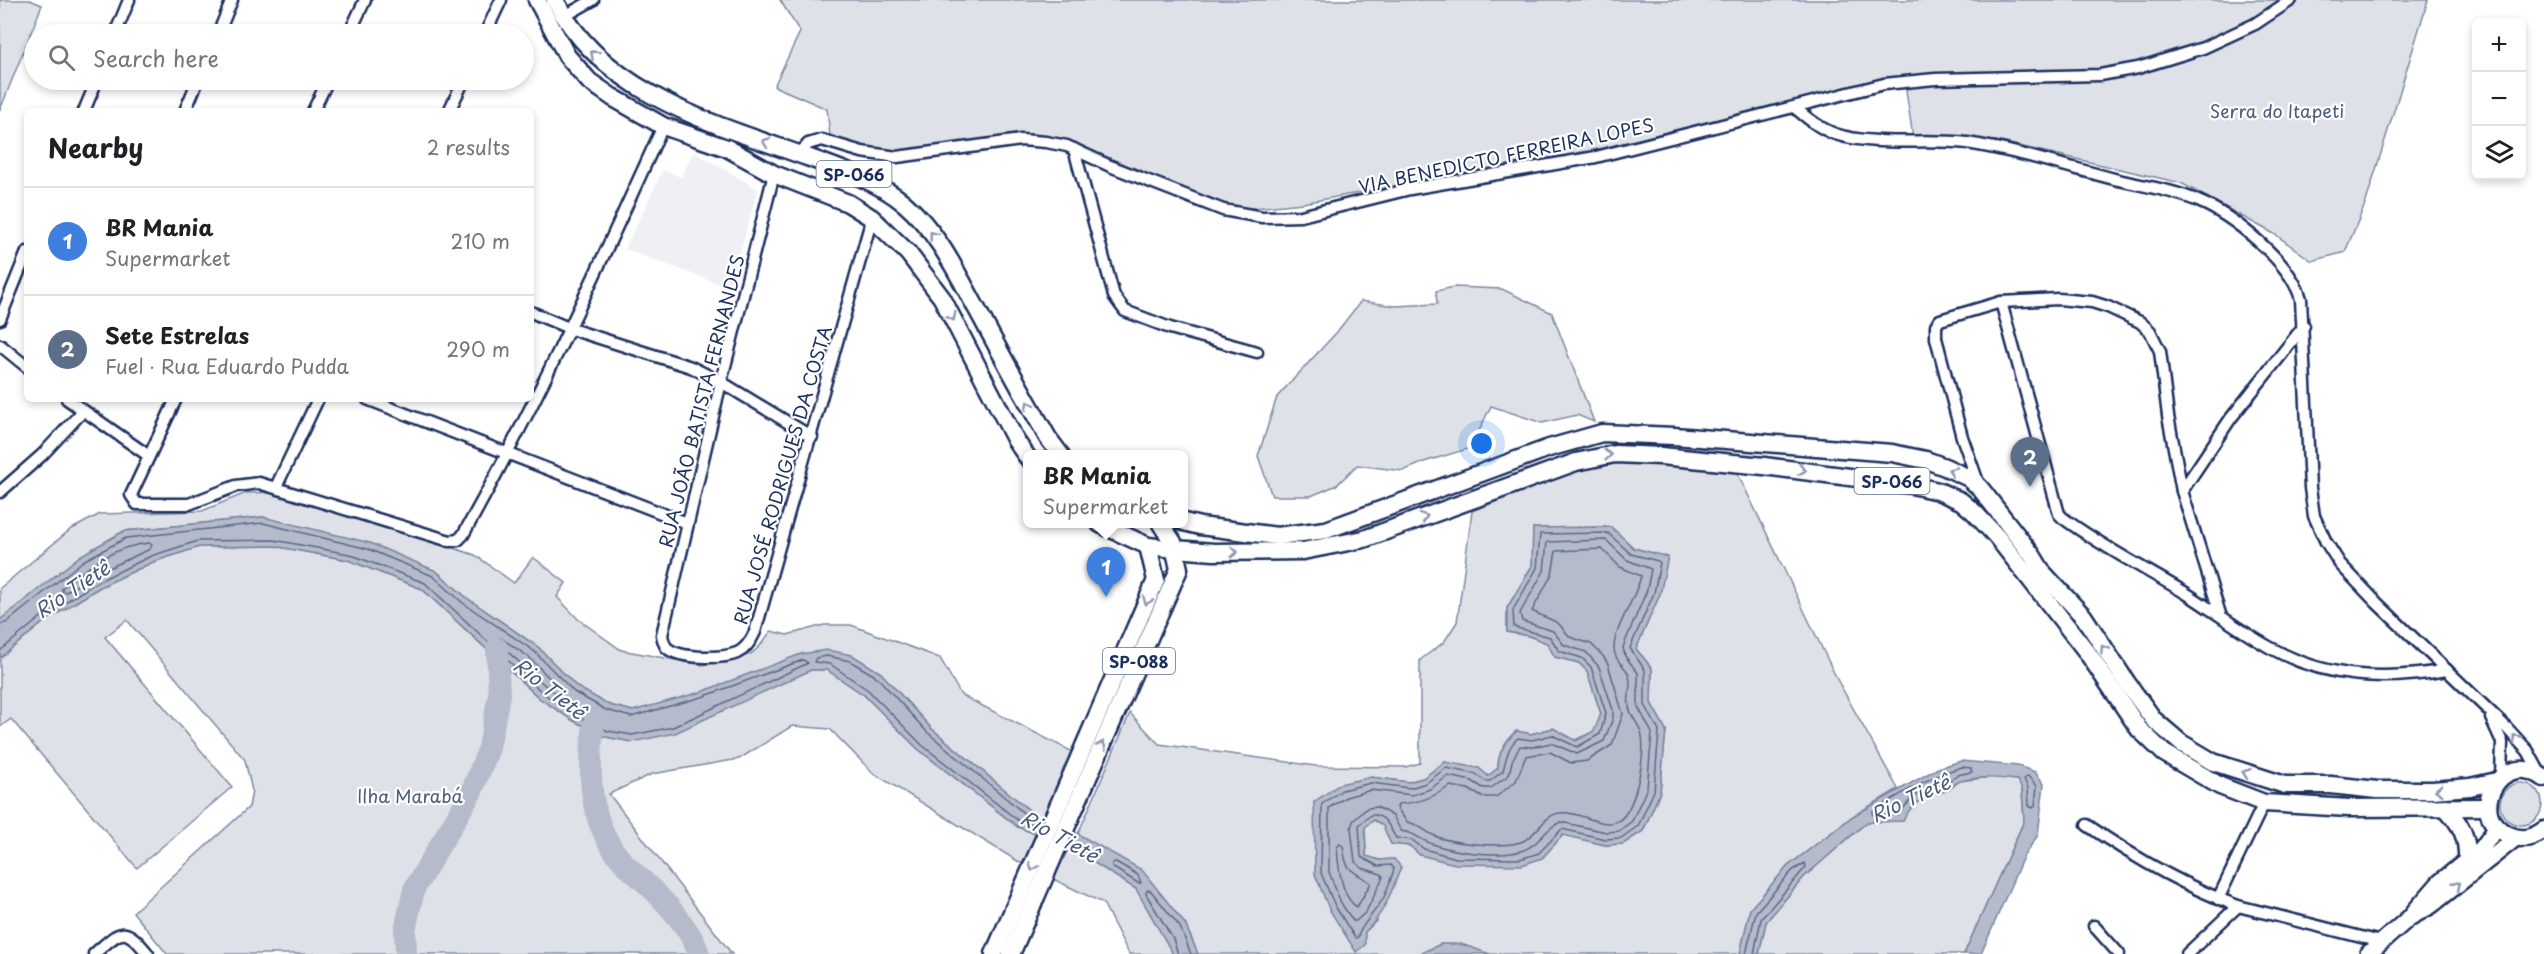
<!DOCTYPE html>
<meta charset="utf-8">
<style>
body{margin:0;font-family:"Playpen Sans",sans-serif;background:#f2f2f2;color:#202124}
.controls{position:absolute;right:18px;top:18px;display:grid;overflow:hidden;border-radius:9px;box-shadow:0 3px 9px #0003}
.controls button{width:54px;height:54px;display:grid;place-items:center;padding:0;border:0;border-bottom:2px solid #e0e0e0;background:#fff;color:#202124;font:30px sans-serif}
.you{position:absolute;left:1482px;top:444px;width:21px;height:21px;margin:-15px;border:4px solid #fff;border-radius:50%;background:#1a73e8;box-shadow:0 0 0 9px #1a73e833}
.badge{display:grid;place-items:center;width:39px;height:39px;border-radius:50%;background:#1b2f5e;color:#fff;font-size:20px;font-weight:700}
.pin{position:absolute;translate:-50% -50px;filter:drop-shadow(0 2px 3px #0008)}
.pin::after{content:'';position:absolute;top:32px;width:21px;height:18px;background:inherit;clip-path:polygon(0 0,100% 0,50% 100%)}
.popup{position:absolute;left:1023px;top:450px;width:165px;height:78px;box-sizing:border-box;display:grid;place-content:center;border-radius:9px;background:#fff;filter:drop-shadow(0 2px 4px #0005);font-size:20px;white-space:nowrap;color:#757577}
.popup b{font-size:22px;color:#202124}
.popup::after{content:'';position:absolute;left:50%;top:100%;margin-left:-12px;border:12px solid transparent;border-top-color:#fff}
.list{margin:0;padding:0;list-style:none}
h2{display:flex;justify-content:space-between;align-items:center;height:78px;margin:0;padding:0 24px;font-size:26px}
h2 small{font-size:20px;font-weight:400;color:#757577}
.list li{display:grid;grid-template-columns:39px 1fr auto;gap:18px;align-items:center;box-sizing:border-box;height:108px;padding:0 24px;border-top:2px solid #e0e0e0}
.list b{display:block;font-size:22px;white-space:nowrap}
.list p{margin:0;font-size:20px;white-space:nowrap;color:#757577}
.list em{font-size:20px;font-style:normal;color:#757577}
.icon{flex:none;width:33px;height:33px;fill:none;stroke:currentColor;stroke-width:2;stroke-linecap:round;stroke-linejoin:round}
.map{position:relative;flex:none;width:2544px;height:954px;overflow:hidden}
.search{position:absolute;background:#fff;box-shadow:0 3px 9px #0003;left:24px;top:24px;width:510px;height:66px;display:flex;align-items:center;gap:15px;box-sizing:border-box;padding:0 21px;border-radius:33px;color:#757577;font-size:22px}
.panel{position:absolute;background:#fff;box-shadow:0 3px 9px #0003;left:24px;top:108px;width:510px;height:294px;border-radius:9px}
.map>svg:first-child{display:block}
.built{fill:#eff0f4}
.green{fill:#dee1e7;stroke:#7c88a2;stroke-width:1.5;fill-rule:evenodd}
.water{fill:#b5bbca;stroke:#77839f;stroke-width:1.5}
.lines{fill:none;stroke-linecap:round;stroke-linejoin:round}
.shore{stroke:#596789;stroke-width:1.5}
.river{stroke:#b5bbca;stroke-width:22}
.street-casing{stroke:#1b2f5e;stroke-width:15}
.secondary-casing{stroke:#1b2f5e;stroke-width:20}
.primary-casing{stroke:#1b2f5e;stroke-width:21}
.street{stroke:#fff;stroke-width:10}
.secondary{stroke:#fff;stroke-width:15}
.primary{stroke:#fff;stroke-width:16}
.oneway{stroke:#8d97ae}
.labels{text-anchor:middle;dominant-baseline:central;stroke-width:4.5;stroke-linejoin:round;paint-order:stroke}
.shield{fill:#fff;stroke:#5f6d8e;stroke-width:1.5}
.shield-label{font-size:16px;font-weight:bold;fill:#1b2f5e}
.park-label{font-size:18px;fill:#4c5c80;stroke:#fff}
.street-label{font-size:18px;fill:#1b2f5e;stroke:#fff}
.water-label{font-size:20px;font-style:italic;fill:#49597e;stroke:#fff}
</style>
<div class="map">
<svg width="2544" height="954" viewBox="0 0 2544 954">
<rect width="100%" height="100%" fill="#fff"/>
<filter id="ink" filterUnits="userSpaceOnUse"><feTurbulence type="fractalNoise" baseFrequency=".0167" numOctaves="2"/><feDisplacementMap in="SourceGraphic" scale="12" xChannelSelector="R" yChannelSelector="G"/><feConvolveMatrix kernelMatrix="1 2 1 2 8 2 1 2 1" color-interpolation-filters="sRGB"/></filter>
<g filter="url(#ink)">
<!-- built -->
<path class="built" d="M 694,152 L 758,189 L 730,288 L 625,249 L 663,170 L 681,177 Z"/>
<!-- green -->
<g class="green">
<path d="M 0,0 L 30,0 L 42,5 L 0,110 Z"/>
<path d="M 780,0 L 2428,0 L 2366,202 L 2345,252 L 2312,261 L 2276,235 L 2181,183 L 1997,141 L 1913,137 L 1904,78 L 1874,82 L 1594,150 L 1303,203 L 1243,209 L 1211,201 L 1065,139 L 1031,134 L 887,153 L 830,136 L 827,109 L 774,86 L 800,32 Z"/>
<path d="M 1454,287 L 1502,289 L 1552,313 L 1594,422 L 1577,415 L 1542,423 L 1491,406 L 1471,448 L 1427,461 L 1403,471 L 1357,465 L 1337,485 L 1311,496 L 1272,496 L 1258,456 L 1277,397 L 1336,333 L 1361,301 L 1395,306 L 1437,304 L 1436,291 Z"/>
<path d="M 1645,462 L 1737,472 L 1838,681 L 1898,789 L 1853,816 L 1788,866 L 1750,909 L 1740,954 L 1490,954 L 1441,944 L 1419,954 L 1198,954 L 1185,924 L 1078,834 L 1130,713 L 1159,744 L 1316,766 L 1405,767 L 1420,763 L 1420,660 L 1444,642 L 1457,622 L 1472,511 L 1589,466 L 1607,463 ZM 1611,527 L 1634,548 L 1667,557 L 1660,594 L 1636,649 L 1652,668 L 1651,703 L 1666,730 L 1660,792 L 1643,831 L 1623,844 L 1605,845 L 1563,835 L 1542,858 L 1420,855 L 1410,846 L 1391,844 L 1383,825 L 1374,820 L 1365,827 L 1366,856 L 1379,860 L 1394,859 L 1376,921 L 1365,932 L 1314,802 L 1371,777 L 1408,782 L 1423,778 L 1445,762 L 1488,776 L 1498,768 C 1498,753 1506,740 1516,731 L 1531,734 L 1553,728 L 1575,740 L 1595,731 L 1601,714 L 1587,671 L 1579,663 L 1555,657 L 1547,643 L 1529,636 L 1507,632 L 1507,608 L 1532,566 L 1533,528 Z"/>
<path d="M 281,492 L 475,555 L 514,583 L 533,557 L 566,583 L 557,597 L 578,619 L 621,650 L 703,665 L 751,654 L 759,647 L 771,631 L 787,635 L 824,625 L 851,625 L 940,658 L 961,695 L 1073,752 L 1045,819 L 1035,815 L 931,728 L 881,673 L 852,655 L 633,711 L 609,705 L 577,687 L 538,647 L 467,598 L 436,571 L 263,517 L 124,531 L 80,556 L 0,620 L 0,588 L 70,530 L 100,514 L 202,511 L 246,493 Z"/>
<path d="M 274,546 L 348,560 L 422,589 L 539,698 L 572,720 L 606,737 L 632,742 L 811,670 L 827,670 L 864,695 L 918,749 L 1018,827 L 1071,848 L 1136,889 L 1173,954 L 1129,954 L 1103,903 L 1024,865 L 873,773 L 830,729 L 792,726 L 739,759 L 652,774 L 609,794 L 732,954 L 167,954 L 133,912 L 249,807 L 252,791 L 245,760 L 127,620 L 105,637 L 232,787 L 137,868 L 11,719 L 0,727 L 0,658 L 44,622 L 100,587 L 153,562 L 199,547 Z"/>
<path d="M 1992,777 L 2017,780 L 2022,789 L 2024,821 L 1964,954 L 1759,954 L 1766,922 L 1804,877 L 1867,822 L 1903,821 L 1908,810 L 1916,802 L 1934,793 L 1949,790 L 1959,781 Z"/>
<circle cx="2521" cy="804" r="21"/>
</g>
<!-- water -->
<g class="water">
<path d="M 263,517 L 370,543 L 436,571 L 467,598 L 538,647 L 577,687 L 609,705 L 633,711 L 701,692 L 801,654 L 827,650 L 852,655 L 881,673 L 931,728 L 1035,815 L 1078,834 L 1142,870 L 1185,924 L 1198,954 L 1173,954 L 1136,889 L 1071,848 L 1018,827 L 918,749 L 864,695 L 827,670 L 811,670 L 675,733 L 632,742 L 606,737 L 572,720 L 539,698 L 422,589 L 348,560 L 274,546 L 199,547 L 153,562 L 100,587 L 44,622 L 0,658 L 0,620 L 80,556 L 124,531 Z"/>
<path d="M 1611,527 L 1634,548 L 1668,557 L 1660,594 L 1636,649 L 1652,668 L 1651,703 L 1666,730 L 1660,792 L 1643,831 L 1623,844 L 1605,845 L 1563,835 L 1542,858 L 1522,865 L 1455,864 L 1420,855 L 1410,846 L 1391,844 L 1383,826 L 1374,820 L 1365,827 L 1366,856 L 1379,860 L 1394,859 L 1401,867 C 1392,891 1384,914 1365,932 L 1365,945 L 1356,952 L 1329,909 L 1315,874 L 1314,802 L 1340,784 L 1371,777 L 1408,782 L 1423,778 L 1445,762 L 1479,768 L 1488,776 L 1498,768 C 1498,753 1506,740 1517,731 L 1531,734 L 1553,728 L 1576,741 L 1594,731 L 1601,714 L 1587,671 L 1579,663 L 1555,657 L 1547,643 L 1529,636 L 1507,632 L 1507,608 L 1532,566 L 1533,528 Z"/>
<path d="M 1961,761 L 2018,766 L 2035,772 L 2044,784 L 2038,835 L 2023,857 L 1981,954 L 1964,954 L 2024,821 L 2022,789 L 2017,780 C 1998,778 1979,776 1961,781 C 1955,782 1952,789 1946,791 C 1926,796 1912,801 1903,821 L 1867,822 L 1804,877 L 1766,922 L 1759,954 L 1740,954 L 1750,909 L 1788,866 L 1853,816 L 1938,768 Z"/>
<path d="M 1441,944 L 1461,944 L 1490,954 L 1419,954 Z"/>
</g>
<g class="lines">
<!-- shore -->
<g class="shore">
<path d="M 1608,533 L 1631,554 L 1658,561 L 1660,563 L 1654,593 L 1630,648 L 1645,670 L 1645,705 L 1659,731 L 1654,791 L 1638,826 L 1621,838 L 1605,839 L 1562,829 L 1539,853 L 1520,859 L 1456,858 L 1424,849 L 1412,840 L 1396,838 C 1389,827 1386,814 1371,815 L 1359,825 L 1361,857 L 1378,866 L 1391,865 L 1394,869 C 1391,878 1388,888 1384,897 C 1377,910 1360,926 1358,937 L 1355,938 L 1335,906 L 1321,873 L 1322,804 L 1342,790 L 1371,783 L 1410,788 L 1426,783 L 1446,768 L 1476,774 L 1485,781 L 1490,781 L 1503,771 C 1506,759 1508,746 1518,738 L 1532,740 L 1552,735 L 1577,747 L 1600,734 L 1606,713 L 1591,667 L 1582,658 L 1559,651 L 1550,637 L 1514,627 L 1513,610 L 1537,568 L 1540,534 Z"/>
<path d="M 1606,540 L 1627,560 L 1651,569 L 1647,590 L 1623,647 L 1625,656 L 1638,673 L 1638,707 L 1652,733 L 1647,788 L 1632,821 L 1619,831 L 1606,832 L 1561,822 C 1544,828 1539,846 1521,851 C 1497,858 1452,852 1430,843 C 1417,839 1419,834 1401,831 L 1393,816 L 1377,807 L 1367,808 L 1353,821 L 1351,828 L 1355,862 L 1362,868 L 1381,874 L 1383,877 L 1366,912 L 1356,921 L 1353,921 L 1341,903 L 1329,872 L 1329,808 L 1346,797 L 1371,790 L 1412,795 L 1430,789 L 1448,776 L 1472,781 L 1483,788 L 1491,788 L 1509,775 L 1512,761 L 1520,746 L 1532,747 L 1551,743 L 1577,754 L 1604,741 L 1613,718 L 1613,710 L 1599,667 L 1586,652 L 1564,645 L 1553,631 L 1522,621 L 1520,613 L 1544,571 L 1547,542 Z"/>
<path d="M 149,543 L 152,545 L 150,549 L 94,575 L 66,592 L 62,591 L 62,588 C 89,566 114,546 149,543 Z"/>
<path d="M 1602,549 L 1620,567 L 1641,576 C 1636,598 1614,628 1614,648 C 1614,661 1625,665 1629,675 C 1632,685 1627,698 1629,707 C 1631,718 1641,726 1642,736 C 1645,756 1636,811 1618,821 C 1601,829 1578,810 1560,813 C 1543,815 1537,836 1521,842 C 1503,848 1448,844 1431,834 C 1422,829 1418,824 1407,822 L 1397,808 L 1398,804 C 1419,803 1432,798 1450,786 L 1468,789 L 1482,797 L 1496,797 L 1516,781 L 1526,756 L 1550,752 L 1571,763 L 1587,761 L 1612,745 L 1623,714 L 1608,664 L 1603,656 L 1591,644 L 1570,637 L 1558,623 L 1532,611 L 1552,574 L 1556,551 Z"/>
<path d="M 0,624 L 6,623 L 83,561 L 126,538 L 263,523 L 368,549 L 433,576 L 463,603 L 534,651 L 574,692 L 606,710 L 631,717 L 702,697 L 803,660 L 808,663 L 673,727 L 632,735 L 608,731 L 575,715 L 543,693 L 425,583 L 349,554 L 274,540 L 198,541 L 151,556 L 97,582 L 40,618 L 0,651"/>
<path d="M 501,638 L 529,657 L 560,689 L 559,693 L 556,693 L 547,687 L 498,643 L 497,639 Z"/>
<path d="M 827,656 L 850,661 L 877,677 L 927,732 L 1032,820 L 1032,824 L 1020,822 L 922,745 L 868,690 L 830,664 L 814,662 L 816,658 Z"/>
<path d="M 1962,767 L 1971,768 L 1972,772 L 1957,775 L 1946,784 L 1932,787 L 1913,797 L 1898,815 L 1873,815 L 1873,811 C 1902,793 1930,776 1962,767 Z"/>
<path d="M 2028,776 L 2037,786 L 2035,806 L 2033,808 L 2029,806 L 2028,788 L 2024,779 Z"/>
<path d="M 1340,844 L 1343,846 C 1346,874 1352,869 1371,883 L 1357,907 C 1341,898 1338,864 1337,847 Z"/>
<path d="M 1116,862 L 1138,875 L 1141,883 L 1138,883 L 1112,867 L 1112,863 Z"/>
<path d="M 1178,954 L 1173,939 L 1146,894 L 1147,890 L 1151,891 L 1180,927 L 1191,954"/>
<path d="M 1746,954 L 1756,912 L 1792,871 L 1805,863 L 1806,867 L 1761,919 L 1754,954"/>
</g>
<!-- river -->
<g class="river">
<path d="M 594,722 C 588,772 587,822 623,862 C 634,873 646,883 657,894 C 671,908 694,935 699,954"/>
<path d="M 406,954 L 405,930 L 414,889 L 471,793 L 489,748 L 499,695 L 497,648"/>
</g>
<!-- street casing -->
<g class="street-casing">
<g id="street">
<path d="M 563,17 L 593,0"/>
<path d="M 115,34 L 129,0"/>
<path d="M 218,34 L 232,0"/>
<path d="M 349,34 L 365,0"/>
<path d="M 485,34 L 501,0"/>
<path d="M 1794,107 C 1806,117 1820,129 1835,134 C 1874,147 1927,138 1967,143 C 2018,151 2068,167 2118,180 C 2144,186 2173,190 2198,201 C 2232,215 2291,262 2301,299 L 2310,488 L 2314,516 L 2326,542 L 2340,564 L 2377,603 L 2506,727 L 2528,751 L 2542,777"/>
<path d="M 84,111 L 97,80"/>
<path d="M 185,111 L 198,80"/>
<path d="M 313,111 L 328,80"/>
<path d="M 449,111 L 464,80"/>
<path d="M 1074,149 L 1114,296 L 1125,311 L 1170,328 L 1257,352"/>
<path d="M 800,154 L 808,144 L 822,140 L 862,152 L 897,157 L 1021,140 L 1046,142 L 1067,146 L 1110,166 L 1223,210 L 1262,217 L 1301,216 L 1410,189 L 1596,157 L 1884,84 L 1935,79 L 2100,75 L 2138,68 L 2203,48 L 2255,24 L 2291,0"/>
<path d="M 774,174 L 721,382 L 662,635 C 663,640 664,645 667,648 C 680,659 722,659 737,653 C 746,649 751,641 755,632 L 872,218"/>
<path d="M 2001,302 L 2059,514 L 2063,518 C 2101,546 2144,568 2184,592 C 2213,610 2240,631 2269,647 C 2326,679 2384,681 2447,670"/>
<path d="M 531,312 L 571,329 L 691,367 L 721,382 L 812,437"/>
<path d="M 0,319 L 27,252"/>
<path d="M 0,345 L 27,367"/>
<path d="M 67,399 L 149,456"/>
<path d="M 176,399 L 131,495 L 137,504 L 189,504 L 236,486 L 259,483 L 450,541 L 458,540 L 463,535 C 538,402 600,264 663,126"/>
<path d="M 367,399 L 687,523"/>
<path d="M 1979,485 L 1962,437 L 1936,338 L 1936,325 L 1940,320 L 2001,302 L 2058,299 L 2092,302 L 2108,307 L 2140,322 L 2150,331 L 2160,351 L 2168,416 L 2182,491 L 2220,614"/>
<path d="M 276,487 L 318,399"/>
<path d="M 2182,491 L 2231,418 L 2304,326"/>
<path d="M 0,492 L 42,455 L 83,411"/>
<path d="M 2491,718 L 2502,742 L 2501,778"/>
<path d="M 2087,825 C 2135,858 2183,886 2238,906 L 2381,942"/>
<path d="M 2218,899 L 2264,803"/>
<path d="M 2094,926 L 2119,954"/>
<path d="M 94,954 C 121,931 123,923 148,954"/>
<path d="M 2187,954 L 2238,906"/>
</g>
</g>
<!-- secondary casing -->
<g class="secondary-casing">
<g id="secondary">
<path d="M 2414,912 L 2440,882 L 2482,848 L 2497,827"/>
<path d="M 2368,954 L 2409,918 L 2432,905 L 2516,838"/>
</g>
</g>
<!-- primary casing -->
<g class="primary-casing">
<g id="primary">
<path d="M 537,0 L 567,56 L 589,81 L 612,97 L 663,126 L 727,148 L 774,174 L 848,203 L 872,218 L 908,253 L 942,298 L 1016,441 L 1028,458"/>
<path d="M 555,0 C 603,95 718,125 810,158 C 842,170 877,181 904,203 C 938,232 957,273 978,311 C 1001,354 1024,396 1048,438 L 1060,454"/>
<path d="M 1184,522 L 1200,526 L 1277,536 L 1326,530 L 1549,448 L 1602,433 L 1674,436 L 1892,453 L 1926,460 L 1945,467 L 1969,478 L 1980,488 L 2032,555 L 2043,573 L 2084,617 L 2127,683 L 2154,720 L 2181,743 L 2213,762 L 2285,785 L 2331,785 L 2377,790 L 2433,790 L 2470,787 L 2497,781"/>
<path d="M 1100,524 L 1148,546 L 1175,549 L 1214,552 L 1303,551 L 1364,539 L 1576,462 L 1615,454 L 1661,456 L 1764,466 L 1912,485 L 1938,491 L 1961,501 L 1974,512 L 1997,537 L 2087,652 L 2139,729 L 2164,753 L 2220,786 L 2264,803 L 2349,808 L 2488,807"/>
<path d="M 2544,778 C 2500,746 2464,817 2509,835 C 2522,841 2533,838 2544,830"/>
<path d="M 2445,807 C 2461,824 2468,837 2467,860"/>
<path d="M 994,954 L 1156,580 L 1148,546"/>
<path d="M 1011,954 L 1179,569 L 1173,542 L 1161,524"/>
</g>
</g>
<!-- street -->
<use href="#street" class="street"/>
<!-- secondary -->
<use href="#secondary" class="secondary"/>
<!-- primary -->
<use href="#primary" class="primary"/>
</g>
<!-- one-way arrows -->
<defs><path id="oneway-chevron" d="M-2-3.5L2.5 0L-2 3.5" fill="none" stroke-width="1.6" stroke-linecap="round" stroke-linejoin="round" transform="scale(1.5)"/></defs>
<g class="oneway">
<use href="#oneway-chevron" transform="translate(594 54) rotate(-138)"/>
<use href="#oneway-chevron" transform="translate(766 142) rotate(-160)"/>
<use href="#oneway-chevron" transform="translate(933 235) rotate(-128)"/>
<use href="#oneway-chevron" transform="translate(952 317) rotate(63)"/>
<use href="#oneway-chevron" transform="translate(1029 405) rotate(-119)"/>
<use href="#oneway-chevron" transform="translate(1608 455) rotate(-5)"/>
<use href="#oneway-chevron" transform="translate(1802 470) rotate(7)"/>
<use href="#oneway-chevron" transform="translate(1952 471) rotate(-155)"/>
<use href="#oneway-chevron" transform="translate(1424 517) rotate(-20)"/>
<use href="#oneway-chevron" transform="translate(1234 552)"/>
<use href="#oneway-chevron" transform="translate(1147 601) rotate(113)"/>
<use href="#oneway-chevron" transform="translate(2104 649) rotate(-123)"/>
<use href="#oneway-chevron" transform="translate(2516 738) rotate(-132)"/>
<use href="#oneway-chevron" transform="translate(1102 745) rotate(-66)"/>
<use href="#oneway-chevron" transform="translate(2246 773) rotate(-161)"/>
<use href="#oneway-chevron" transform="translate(2439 790) rotate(176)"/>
<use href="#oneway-chevron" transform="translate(1033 867) rotate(113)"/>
<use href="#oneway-chevron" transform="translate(2457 885) rotate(-39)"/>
</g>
</g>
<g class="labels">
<!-- shield labels -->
<g class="shield">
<rect x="816.5" y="161" width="75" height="26" rx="4.5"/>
<rect x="1854.5" y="468" width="75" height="26" rx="4.5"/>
<rect x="1103" y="648" width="72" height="26" rx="4.5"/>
</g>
<g class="shield-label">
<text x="854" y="174">SP-066</text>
<text x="1892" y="481">SP-066</text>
<text x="1139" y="661">SP-088</text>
</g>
<!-- park labels -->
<g class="park-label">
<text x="2277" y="110">Serra do Itapeti</text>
<text x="410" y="795">Ilha Marabá</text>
</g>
<!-- street labels -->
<g class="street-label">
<text transform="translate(1506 155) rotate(-12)">VIA BENEDICTO FERREIRA LOPES</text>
<text transform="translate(701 401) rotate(-76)">RUA JOÃO BATISTA FERNANDES</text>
<text transform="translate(782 475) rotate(-74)">RUA JOSÉ RODRIGUES DA COSTA</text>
</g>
<!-- water labels -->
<g class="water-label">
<text transform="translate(72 589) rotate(-34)">Rio Tietê</text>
<text transform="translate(550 688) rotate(38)">Rio Tietê</text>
<text transform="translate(1910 798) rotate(-25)">Rio Tietê</text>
<text transform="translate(1060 836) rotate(29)">Rio Tietê</text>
</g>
</g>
</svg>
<div class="controls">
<button>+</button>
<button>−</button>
<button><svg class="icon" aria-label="layers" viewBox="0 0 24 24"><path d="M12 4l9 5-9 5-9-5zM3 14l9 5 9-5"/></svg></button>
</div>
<div class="you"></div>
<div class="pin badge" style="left:1106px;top:597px;background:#3f7fe0">1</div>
<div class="popup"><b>BR Mania</b>Supermarket</div>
<div class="pin badge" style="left:2030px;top:487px;background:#5c6f8a">2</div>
<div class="search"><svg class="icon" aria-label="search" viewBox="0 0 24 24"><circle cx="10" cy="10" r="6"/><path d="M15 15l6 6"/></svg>Search here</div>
<section class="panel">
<h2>Nearby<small>2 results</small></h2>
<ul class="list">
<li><span class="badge" style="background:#3f7fe0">1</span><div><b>BR Mania</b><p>Supermarket</p></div><em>210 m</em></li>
<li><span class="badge" style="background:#5c6f8a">2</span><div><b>Sete Estrelas</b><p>Fuel · Rua Eduardo Pudda</p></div><em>290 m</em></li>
</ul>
</section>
</div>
